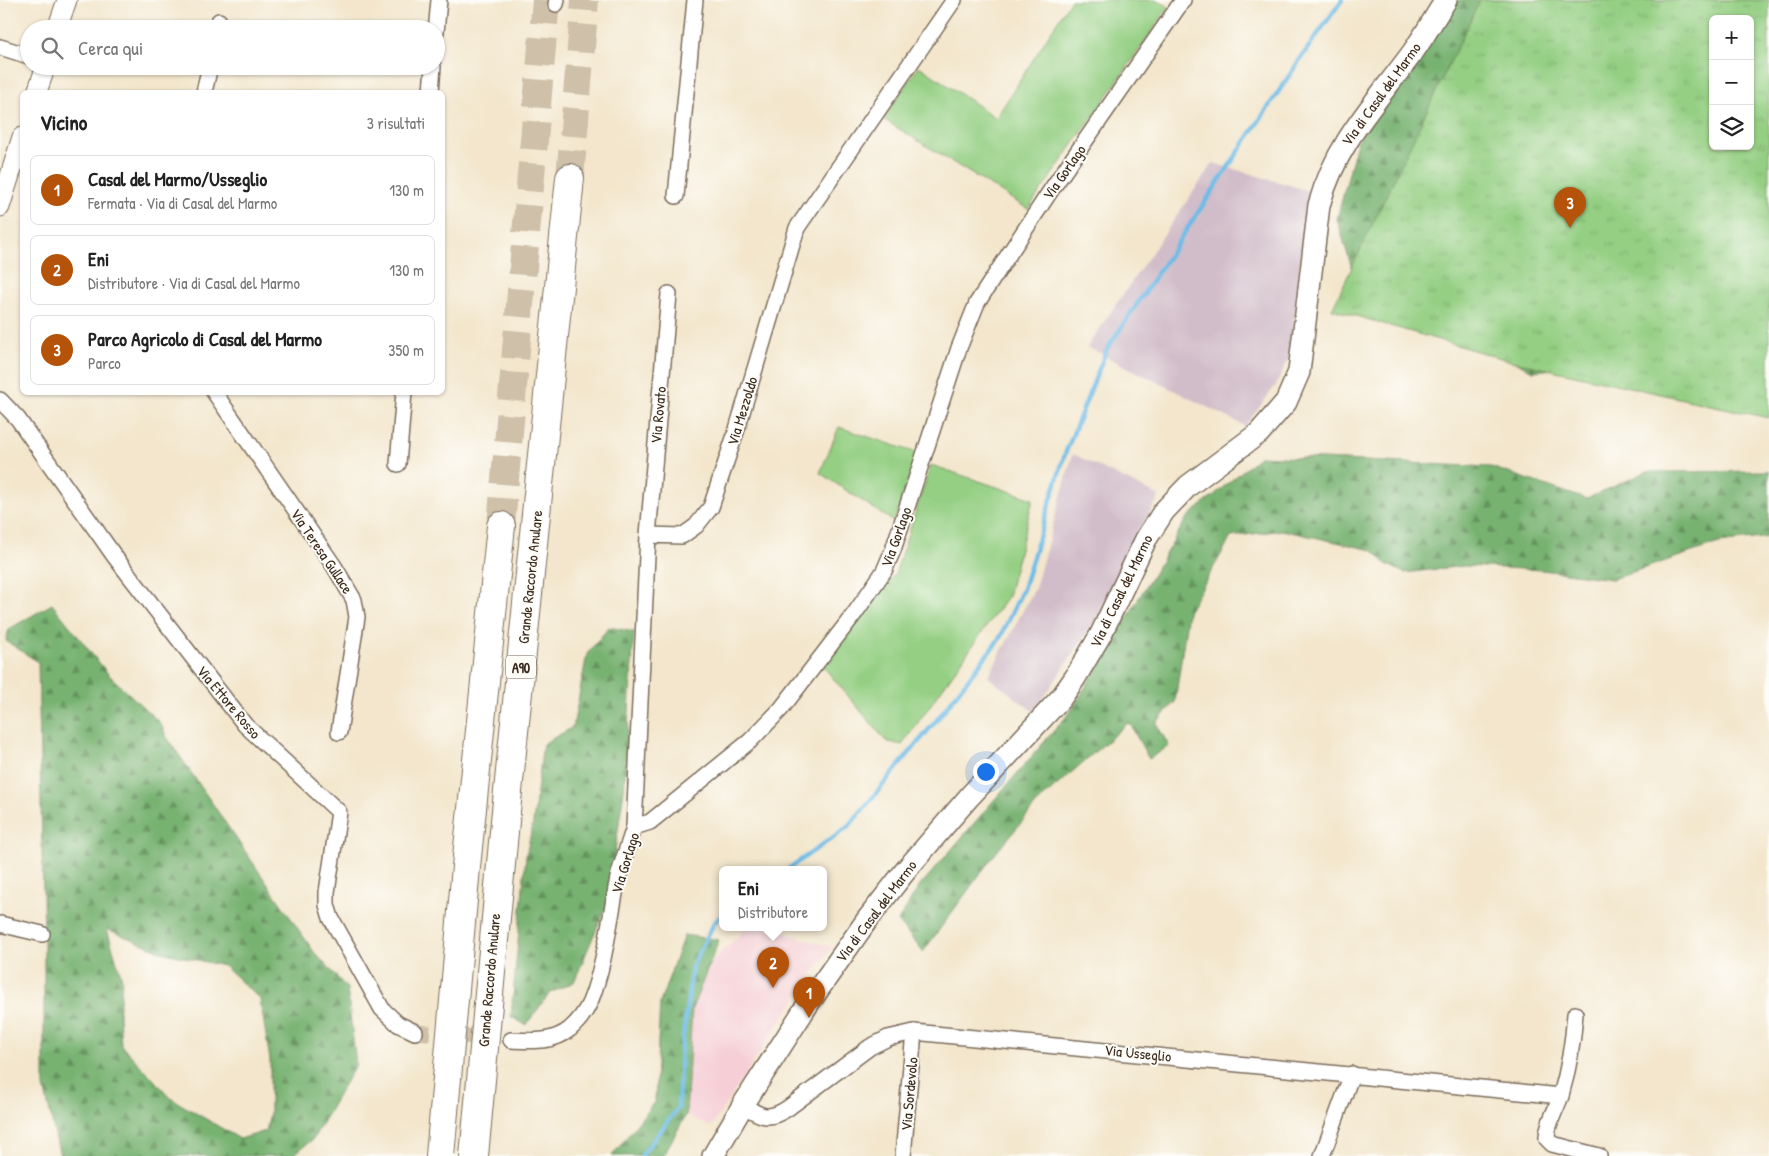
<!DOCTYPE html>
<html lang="it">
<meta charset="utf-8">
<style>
body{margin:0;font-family:"Patrick Hand",sans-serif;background:#f2f2f2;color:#222}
.controls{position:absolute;right:15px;top:15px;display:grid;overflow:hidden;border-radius:8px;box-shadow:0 1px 4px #0004}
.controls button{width:45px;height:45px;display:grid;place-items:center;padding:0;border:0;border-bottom:1px solid #e0e0e0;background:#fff;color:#222;font:25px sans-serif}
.you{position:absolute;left:985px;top:771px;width:18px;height:18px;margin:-12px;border:4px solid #fff;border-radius:50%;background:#1a73e8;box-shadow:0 0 0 8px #1a73e833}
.badge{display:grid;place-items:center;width:32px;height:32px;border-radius:50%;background:#b45309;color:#fff;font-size:16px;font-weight:700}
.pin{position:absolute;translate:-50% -41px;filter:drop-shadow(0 1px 2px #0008)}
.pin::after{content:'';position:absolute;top:26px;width:18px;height:15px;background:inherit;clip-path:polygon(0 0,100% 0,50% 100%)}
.popup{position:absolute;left:719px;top:866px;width:108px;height:65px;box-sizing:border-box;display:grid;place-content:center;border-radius:8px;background:#fff;filter:drop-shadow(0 1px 4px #0005);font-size:16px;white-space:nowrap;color:#767676}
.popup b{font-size:19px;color:#222}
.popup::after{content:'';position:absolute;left:50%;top:100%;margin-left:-10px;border:10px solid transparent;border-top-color:#fff}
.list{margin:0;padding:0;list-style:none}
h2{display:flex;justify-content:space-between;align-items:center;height:65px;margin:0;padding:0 20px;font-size:21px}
h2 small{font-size:16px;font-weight:400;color:#767676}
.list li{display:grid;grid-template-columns:32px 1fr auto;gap:15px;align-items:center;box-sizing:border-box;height:70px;margin:0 10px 10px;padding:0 10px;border:1px solid #e0e0e0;border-radius:8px}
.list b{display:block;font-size:19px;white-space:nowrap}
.list p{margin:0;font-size:16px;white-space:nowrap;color:#767676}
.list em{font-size:16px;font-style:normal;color:#767676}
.icon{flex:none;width:28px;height:28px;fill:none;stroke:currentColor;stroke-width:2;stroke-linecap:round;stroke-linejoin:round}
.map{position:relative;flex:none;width:1769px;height:1156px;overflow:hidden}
.search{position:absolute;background:#fff;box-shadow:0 1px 4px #0004;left:20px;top:20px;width:425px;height:55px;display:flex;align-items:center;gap:12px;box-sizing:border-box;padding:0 18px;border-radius:28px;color:#767676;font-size:19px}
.panel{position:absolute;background:#fff;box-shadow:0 1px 4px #0004;left:20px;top:90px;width:425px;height:305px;border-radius:8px}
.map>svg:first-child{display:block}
.built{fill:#f6cfd6}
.industrial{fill:#d1bdc9}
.green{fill:#94cf83;stroke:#687c50}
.forest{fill:url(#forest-firs);stroke:#596e48;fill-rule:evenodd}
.park{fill:url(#park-tufts);stroke:#687c50;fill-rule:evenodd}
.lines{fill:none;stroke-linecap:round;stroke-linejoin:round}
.stream{stroke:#6bbbe6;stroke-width:4.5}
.minor-tunnel{stroke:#cec0a9;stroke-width:15;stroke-dasharray:15 8;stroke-linecap:butt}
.motorway-tunnel{stroke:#cec0a9;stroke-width:28;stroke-dasharray:28 14;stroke-linecap:butt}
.minor-casing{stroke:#7b6c5b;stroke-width:18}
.tertiary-casing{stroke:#7b6c5b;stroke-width:21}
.secondary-casing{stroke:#7b6c5b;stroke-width:24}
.motorway-casing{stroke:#7b6c5b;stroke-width:30}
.minor{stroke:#fff;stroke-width:15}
.tertiary{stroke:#fff;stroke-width:19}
.secondary{stroke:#fff;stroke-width:21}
.motorway{stroke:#fff;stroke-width:28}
.labels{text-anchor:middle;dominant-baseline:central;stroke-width:4;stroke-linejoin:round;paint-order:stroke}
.shield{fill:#fdfcf7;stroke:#75695f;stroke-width:1}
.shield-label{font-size:14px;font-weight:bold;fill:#3b2a1e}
.street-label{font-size:15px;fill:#3b2a1e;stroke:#fdfcf7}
</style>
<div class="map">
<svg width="1769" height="1156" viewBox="0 0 1769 1156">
<defs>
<pattern id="forest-firs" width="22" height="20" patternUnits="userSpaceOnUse" patternTransform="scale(1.25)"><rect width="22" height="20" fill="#77b271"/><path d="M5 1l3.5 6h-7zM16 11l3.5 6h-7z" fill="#63915c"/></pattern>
<pattern id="park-tufts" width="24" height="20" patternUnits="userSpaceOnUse" patternTransform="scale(1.25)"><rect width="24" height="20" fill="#94cf83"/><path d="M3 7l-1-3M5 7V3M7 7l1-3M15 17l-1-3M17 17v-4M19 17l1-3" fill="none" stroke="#80b271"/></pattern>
</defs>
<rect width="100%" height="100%" fill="#fdfcf7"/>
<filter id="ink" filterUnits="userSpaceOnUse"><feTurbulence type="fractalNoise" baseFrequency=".02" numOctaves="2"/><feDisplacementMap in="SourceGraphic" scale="10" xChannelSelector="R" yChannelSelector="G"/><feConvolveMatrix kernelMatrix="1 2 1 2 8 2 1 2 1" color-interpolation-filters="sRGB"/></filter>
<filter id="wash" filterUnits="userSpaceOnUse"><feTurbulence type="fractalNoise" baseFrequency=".0096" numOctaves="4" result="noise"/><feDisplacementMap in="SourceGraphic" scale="20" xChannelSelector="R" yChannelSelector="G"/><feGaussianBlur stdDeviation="1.12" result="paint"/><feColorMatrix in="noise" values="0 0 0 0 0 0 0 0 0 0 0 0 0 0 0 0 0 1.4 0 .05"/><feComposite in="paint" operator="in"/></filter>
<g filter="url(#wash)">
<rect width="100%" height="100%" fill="#f3e6cc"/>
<!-- built -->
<path class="built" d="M 748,927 L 763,927 L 832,947 L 774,1030 L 711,1127 L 686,1115 L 692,1009 L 713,960 Z"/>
<!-- industrial -->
<g class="industrial">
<path d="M 1213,163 L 1309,191 L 1290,356 L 1276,385 L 1245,426 L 1087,347 Z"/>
<path d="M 1073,454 L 1159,496 L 1099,615 L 1034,712 L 988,677 L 1035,588 Z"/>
</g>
<!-- green -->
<g class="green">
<path d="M 1071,0 L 1158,0 L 1169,7 L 1028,209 L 883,119 L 919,66 L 996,118 Z"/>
<path d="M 839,427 L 917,453 L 894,522 L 820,473 Z"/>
<path d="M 931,465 L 1033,499 L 1008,596 L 902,745 L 886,741 L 822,665 L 895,574 Z"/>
</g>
<!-- forest -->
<g class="forest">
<path d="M 1453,0 L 1769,0 L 1750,19 L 1713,19 L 1567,368 L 1533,371 L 1356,282 L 1337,219 L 1357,142 Z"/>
<path d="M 1260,456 L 1491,467 L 1586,499 L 1646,472 L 1769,471 L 1769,537 L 1719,543 L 1612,579 L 1542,570 L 1464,566 L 1404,573 L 1386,564 L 1372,550 L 1282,530 L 1231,537 L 1188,612 L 1175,702 L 1156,723 L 1169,746 L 1149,759 L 1129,722 L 1039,801 L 991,859 L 923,952 L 898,921 L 919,887 L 1071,711 L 1187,518 Z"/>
<path d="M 52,604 L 109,675 L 161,724 L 166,736 L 314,952 L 347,988 L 356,1064 L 313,1139 L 292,1156 L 60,1156 L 44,1087 L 44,940 L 38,662 L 6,641 L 9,629 ZM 107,929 L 165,953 L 224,966 L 260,999 L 270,1060 L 270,1113 L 266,1131 L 240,1139 L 172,1099 L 121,1045 L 119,1014 L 122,979 Z"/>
<path d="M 609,627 L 634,632 L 624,790 L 607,904 L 574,982 L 550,993 L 526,1025 L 511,1017 L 526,855 L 533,823 L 543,744 L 573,727 L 587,654 Z"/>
<path d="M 684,935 L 719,940 L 692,1009 L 686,1115 L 663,1156 L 612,1156 L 655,1101 L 660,1003 Z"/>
</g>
<!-- park -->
<path class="park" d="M 1480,0 L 1769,0 L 1769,418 L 1511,361 L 1332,309 ZM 1713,19 L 1750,19 L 1750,146 L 1713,146 Z"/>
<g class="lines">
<!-- stream -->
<g class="stream">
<path d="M 788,869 L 849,826 L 935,722 L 1000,638 L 1023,589 L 1065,454 L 1107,349 L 1303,55 L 1342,0"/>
<path d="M 641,1156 L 678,1108 L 681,1051 L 692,967 L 714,923 L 723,914"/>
</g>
</g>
</g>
<g filter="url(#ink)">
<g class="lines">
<!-- minor-tunnel -->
<path class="minor-tunnel" d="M 415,1032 L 511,1040"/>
<!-- motorway-tunnel -->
<g class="motorway-tunnel">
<path d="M 570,178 L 585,0"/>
<path d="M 501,526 L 546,0"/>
</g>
<!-- minor casing -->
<g class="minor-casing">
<g id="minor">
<path d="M 556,4 L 557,0"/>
<path d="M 217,29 L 219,21"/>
<path d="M 436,32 L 439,0"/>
<path d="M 0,47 L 29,56"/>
<path d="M 204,92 L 210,66"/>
<path d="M 431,92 L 433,66"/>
<path d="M 676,196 L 695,0"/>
<path d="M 214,392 L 334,566 L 354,600 L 357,617 L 339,732"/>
<path d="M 0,400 L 18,419 L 115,557 L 245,725 L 339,812 L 327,892 L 327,905 L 331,918 L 382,1009 L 398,1024 L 415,1032"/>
<path d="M 398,464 L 404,392"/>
<path d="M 648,535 L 669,294"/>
<path d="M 634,827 L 648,535 L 682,536 L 696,526 L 711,507 L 737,429 L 797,228 L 954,0"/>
<path d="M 0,924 L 42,934"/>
<path d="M 1575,1014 C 1573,1042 1569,1068 1561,1095 C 1557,1109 1546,1125 1547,1139 L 1552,1144 L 1599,1156"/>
<path d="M 511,1040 C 532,1041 553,1043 570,1029 C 578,1022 586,1011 590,1002 C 605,965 610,917 618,878 C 622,861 629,844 634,827 L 650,822 L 750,741 L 781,709 L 855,613 L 884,571 L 893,550 L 959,348 L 977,303 L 1051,190 L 1183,0"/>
<path d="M 743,1105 C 761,1117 769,1121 788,1108 L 870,1047 L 888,1038 L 914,1032 L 1561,1096"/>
<path d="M 903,1156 L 914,1032"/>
<path d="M 1322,1156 L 1352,1074"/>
</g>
</g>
<!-- tertiary casing -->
<g class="tertiary-casing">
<g id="tertiary">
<path d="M 57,29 L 67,0"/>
<path d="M 37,92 L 46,66"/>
<path d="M 0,207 L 22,137"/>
</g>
</g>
<!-- secondary casing -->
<g class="secondary-casing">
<path id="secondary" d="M 713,1156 L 743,1105 L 808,1004 L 867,920 L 906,870 L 969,797 L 1061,698 L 1075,678 L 1101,634 L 1146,539 L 1164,511 L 1188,486 L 1259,433 L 1286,402 L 1299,372 L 1319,205 C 1337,141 1375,104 1413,52 C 1425,35 1435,17 1446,0"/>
</g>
<!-- motorway casing -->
<g class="motorway-casing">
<g id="motorway">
<path d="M 440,1156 L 466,867 L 501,526"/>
<path d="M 474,1156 L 505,821 L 570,178"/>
</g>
</g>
<!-- minor -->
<use href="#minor" class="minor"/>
<!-- tertiary -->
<use href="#tertiary" class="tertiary"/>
<!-- secondary -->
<use href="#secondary" class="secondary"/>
<!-- motorway -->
<use href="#motorway" class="motorway"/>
</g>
</g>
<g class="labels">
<!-- shield labels -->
<rect class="shield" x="506" y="655.5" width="30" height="23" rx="4"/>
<g class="shield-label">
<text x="521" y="667">A90</text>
</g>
<!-- street labels -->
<g class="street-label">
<text transform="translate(1381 94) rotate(-54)">Via di Casal del Marmo</text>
<text transform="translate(1064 172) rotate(-55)">Via Gorlago</text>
<text transform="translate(742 411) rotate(-73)">Via Mezzoldo</text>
<text transform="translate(658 415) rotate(-85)">Via Rovato</text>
<text transform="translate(896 537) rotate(-70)">Via Gorlago</text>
<text transform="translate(322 551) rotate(56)">Via Teresa Gullace</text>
<text transform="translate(530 577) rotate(-84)">Grande Raccordo Anulare</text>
<text transform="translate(1121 591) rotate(-64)">Via di Casal del Marmo</text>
<text transform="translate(229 702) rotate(50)">Via Ettore Rosso</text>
<text transform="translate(625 863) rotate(-73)">Via Gorlago</text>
<text transform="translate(876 911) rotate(-53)">Via di Casal del Marmo</text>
<text transform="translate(489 980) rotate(-85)">Grande Raccordo Anulare</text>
<text transform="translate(1138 1053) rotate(6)">Via Usseglio</text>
<text transform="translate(909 1094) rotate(-85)">Via Sordevolo</text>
</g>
</g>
</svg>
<div class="controls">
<button>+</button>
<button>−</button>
<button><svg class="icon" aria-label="layers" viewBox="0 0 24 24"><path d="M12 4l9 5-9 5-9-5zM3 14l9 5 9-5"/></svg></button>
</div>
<div class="you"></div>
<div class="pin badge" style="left:809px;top:1018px">1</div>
<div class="pin badge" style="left:773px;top:988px">2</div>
<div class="popup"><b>Eni</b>Distributore</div>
<div class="pin badge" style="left:1570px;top:228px">3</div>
<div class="search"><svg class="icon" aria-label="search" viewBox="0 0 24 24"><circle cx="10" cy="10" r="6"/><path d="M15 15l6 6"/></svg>Cerca qui</div>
<section class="panel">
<h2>Vicino<small>3 risultati</small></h2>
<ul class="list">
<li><span class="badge">1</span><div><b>Casal del Marmo/Usseglio</b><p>Fermata · Via di Casal del Marmo</p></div><em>130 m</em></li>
<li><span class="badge">2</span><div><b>Eni</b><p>Distributore · Via di Casal del Marmo</p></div><em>130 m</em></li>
<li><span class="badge">3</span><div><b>Parco Agricolo di Casal del Marmo</b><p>Parco</p></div><em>350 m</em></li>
</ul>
</section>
</div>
